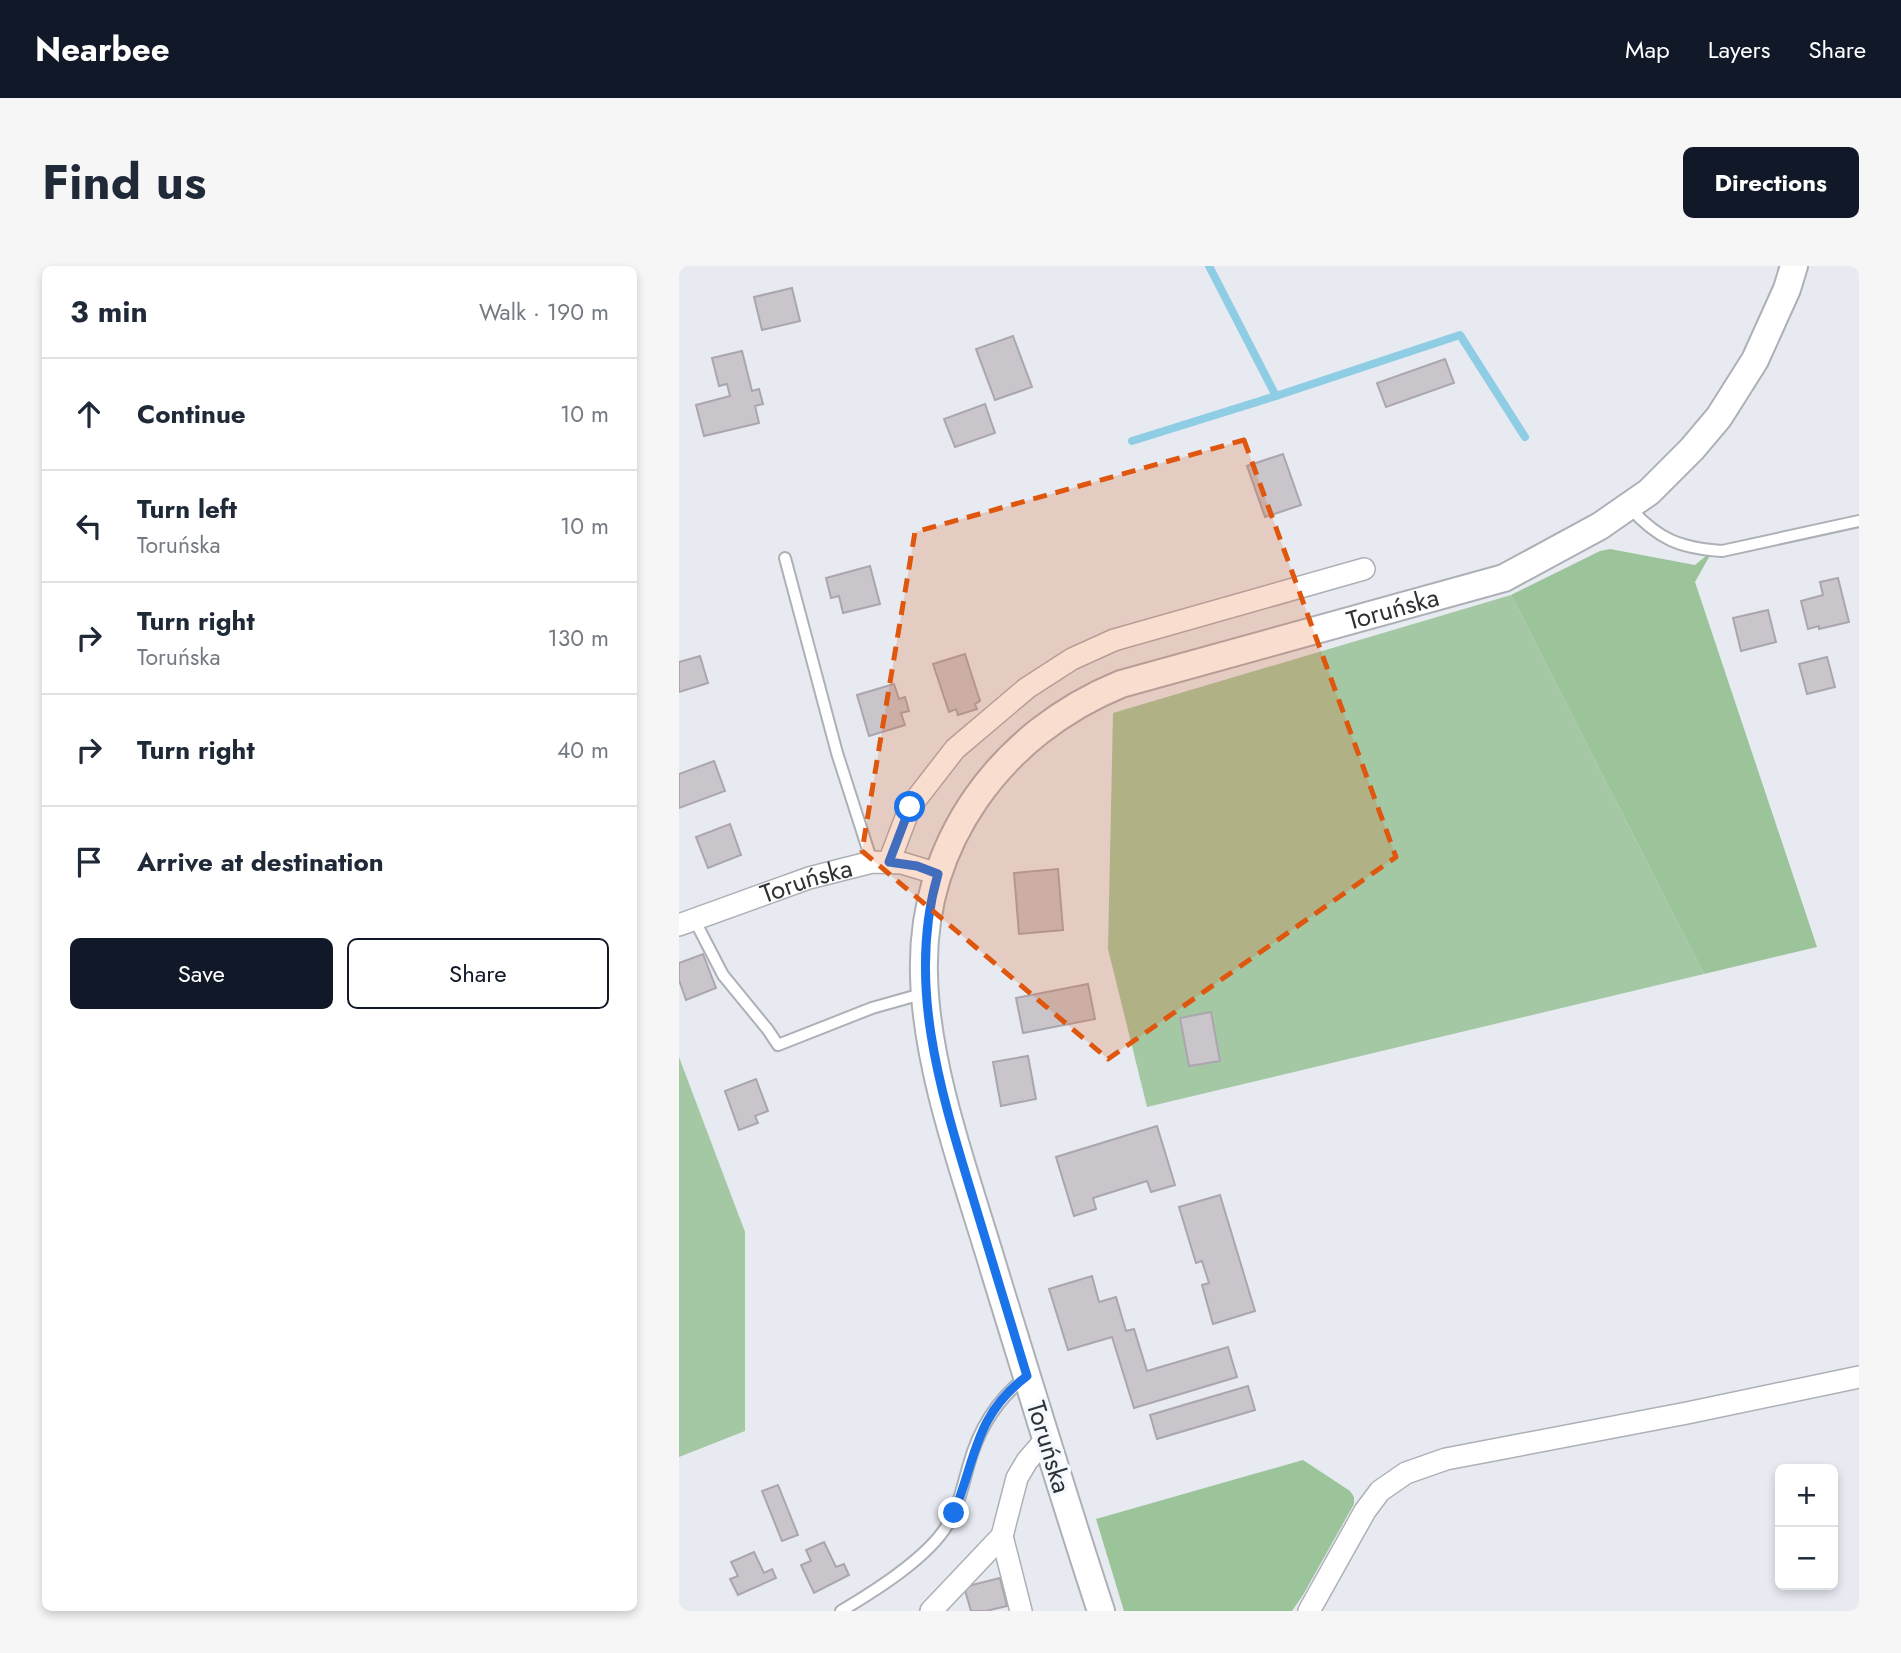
<!DOCTYPE html>
<meta charset="utf-8">
<style>
body{margin:0;font-family:Jost,sans-serif;background:#f6f6f7;color:#1f2937}
.controls{position:absolute;right:21px;bottom:21px;display:grid;overflow:hidden;border-radius:10px;box-shadow:0 4px 10px #0003}
.controls button{width:63px;height:63px;display:grid;place-items:center;padding:0;border:0;border-bottom:2px solid #e0e1e3;background:#fff;color:#1f2937;font:35px sans-serif}
.stop{position:absolute;width:21px;height:21px;margin:-16px;border:5px solid #1a73e8;border-radius:50%;background:#fff}
.stop.end{background:#1a73e8;border-color:#fff;box-shadow:0 2px 7px #0008}
.list{margin:0;padding:0;list-style:none}
h2{display:flex;justify-content:space-between;align-items:center;height:91px;margin:0;padding:0 28px;font-size:30px}
h2 small{font-size:23px;font-weight:400;color:#747a83}
.list li{display:grid;grid-template-columns:46px 1fr auto;gap:21px;align-items:center;box-sizing:border-box;height:112px;padding:0 28px;border-top:2px solid #e0e1e3}
.list b{display:block;font-size:26px;white-space:nowrap}
.list p{margin:0;font-size:23px;white-space:nowrap;color:#747a83}
.list em{font-size:23px;font-style:normal;color:#747a83}
.actions{display:flex;gap:14px;padding:21px 28px}
.actions a{flex:1;padding:16px 0;border:2px solid #111827;border-radius:10px;text-align:center;font-size:24px;color:#111827}
.actions .main{background:#111827;color:#fff}
.icon{flex:none;width:38px;height:38px;fill:none;stroke:currentColor;stroke-width:2;stroke-linecap:round;stroke-linejoin:round}
.map{position:relative;flex:none;width:1180px;height:1345px;overflow:hidden;border-radius:10px}
header{display:flex;align-items:center;gap:42px;box-sizing:border-box;height:98px;padding:0 35px;background:#111827;color:#fff}
header strong{font-size:33px}
nav{display:flex;gap:38px;margin-inline-start:auto;font-size:24px}
.intro{display:flex;align-items:center;justify-content:space-between;box-sizing:border-box;height:168px;padding:0 42px}
h1{margin:0;font-size:49px}
.button{padding:18px 32px;border-radius:10px;background:#111827;color:#fff;font-size:24px;font-weight:700}
main{display:flex;gap:42px;padding:0 42px}
aside{flex:1;background:#fff;border-radius:10px;box-shadow:0 4px 10px #0003}
.map>svg:first-child{display:block}
.green{fill:#a5c8a4}
.forest{fill:#9cc49a}
.lines{fill:none;stroke-linecap:round;stroke-linejoin:round}
.stream{stroke:#8fcde5;stroke-width:8}
.building{fill:#c9c5cb;stroke:#aba6ad;stroke-width:2}
.service-casing{stroke:#adb0b7;stroke-width:14}
.minor-casing{stroke:#adb0b7;stroke-width:24}
.tertiary-casing{stroke:#adb0b7;stroke-width:30}
.service{stroke:#fff;stroke-width:10}
.minor{stroke:#fff;stroke-width:21}
.tertiary{stroke:#fff;stroke-width:26}
.route{stroke:#1a73e8;stroke-width:9}
.marked{fill:#df570e;fill-opacity:0.2;stroke:#df570e;stroke-width:5;stroke-dasharray:14 9;stroke-linejoin:round}
.labels{text-anchor:middle;dominant-baseline:central;stroke-width:7;stroke-linejoin:round;paint-order:stroke}
.street-label{font-size:26px;fill:#303134;stroke:#f4f8ff}
</style>
<header>
<strong>Nearbee</strong>
<nav><a>Map</a><a>Layers</a><a>Share</a></nav>
</header>
<div class="intro"><h1>Find us</h1><a class="button">Directions</a></div>
<main>
<aside>
<h2>3 min<small>Walk · 190 m</small></h2>
<ul class="list">
<li><svg class="icon" aria-label="ahead" viewBox="0 0 24 24"><path d="M12 20V5M6 11l6-6 6 6"/></svg><div><b>Continue</b></div><em>10 m</em></li>
<li><svg class="icon" aria-label="left" viewBox="0 0 24 24"><path d="M17 20v-9H6M10 6l-5 5 5 5"/></svg><div><b>Turn left</b><p>Toruńska</p></div><em>10 m</em></li>
<li><svg class="icon" aria-label="right" viewBox="0 0 24 24"><path d="M7 20v-9h11M14 6l5 5-5 5"/></svg><div><b>Turn right</b><p>Toruńska</p></div><em>130 m</em></li>
<li><svg class="icon" aria-label="right" viewBox="0 0 24 24"><path d="M7 20v-9h11M14 6l5 5-5 5"/></svg><div><b>Turn right</b></div><em>40 m</em></li>
<li><svg class="icon" aria-label="arrive" viewBox="0 0 24 24"><path d="M6 21V4h12l-3 4 3 4H6"/></svg><div><b>Arrive at destination</b></div></li>
</ul>
<div class="actions"><a class="main">Save</a><a>Share</a></div>
</aside>
<div class="map">
<svg width="1180" height="1345" viewBox="0 0 1180 1345">
<rect width="100%" height="100%" fill="#e7eaf1"/>
<!-- green -->
<g class="green">
<path d="M 832,329 L 1025,708 L 468,841 L 429,683 L 434,447 Z"/>
<path d="M 0,791 L 66,966 L 66,1165 L 0,1191 Z"/>
</g>
<!-- forest -->
<g class="forest">
<path d="M 931,283 L 1016,299 L 1034,284 L 1016,316 L 1138,681 L 1025,708 L 832,329 L 921,285 Z"/>
<path d="M 624,1194 L 671,1225 L 675,1231 L 675,1238 L 624,1329 L 613,1345 L 445,1345 L 417,1253 Z"/>
</g>
<g class="lines">
<!-- stream -->
<g class="stream">
<path d="M 530,0 L 597,130 L 781,69 L 846,171"/>
<path d="M 453,175 L 597,130"/>
</g>
</g>
<!-- building -->
<g class="building">
<path d="M 113,22 L 121,55 L 83,64 L 75,31 Z"/>
<path d="M 334,70 L 353,121 L 316,134 L 297,83 Z"/>
<path d="M 63,85 L 73,125 L 80,123 L 84,138 L 76,140 L 80,157 L 25,170 L 17,139 L 51,130 L 48,118 L 40,120 L 33,92 Z"/>
<path d="M 766,93 L 775,117 L 707,141 L 698,117 Z"/>
<path d="M 306,138 L 316,167 L 276,181 L 265,153 Z"/>
<path d="M 604,188 L 622,239 L 586,251 L 568,200 Z"/>
<path d="M 191,300 L 201,338 L 164,347 L 160,330 L 152,332 L 147,312 Z"/>
<path d="M 1159,312 L 1170,356 L 1140,363 L 1140,360 L 1129,363 L 1122,335 L 1144,329 L 1141,316 Z"/>
<path d="M 1089,344 L 1097,376 L 1062,385 L 1054,352 Z"/>
<path d="M 286,388 L 301,435 L 296,438 L 298,443 L 279,449 L 277,443 L 270,446 L 254,398 Z"/>
<path d="M 21,390 L 29,417 L 0,426 L 0,396 Z"/>
<path d="M 1148,391 L 1156,421 L 1128,428 L 1120,398 Z"/>
<path d="M 215,418 L 220,433 L 226,431 L 230,445 L 222,447 L 226,459 L 190,470 L 178,429 Z"/>
<path d="M 35,495 L 46,525 L 0,542 L 0,508 Z"/>
<path d="M 51,558 L 62,589 L 29,602 L 17,571 Z"/>
<path d="M 379,603 L 384,664 L 340,668 L 335,607 Z"/>
<path d="M 24,688 L 37,722 L 7,734 L 0,714 L 0,697 Z"/>
<path d="M 409,718 L 416,753 L 344,767 L 337,732 Z"/>
<path d="M 532,746 L 541,795 L 510,800 L 501,752 Z"/>
<path d="M 349,790 L 357,833 L 322,840 L 314,796 Z"/>
<path d="M 77,813 L 89,845 L 76,850 L 79,857 L 60,864 L 46,825 Z"/>
<path d="M 478,860 L 496,919 L 472,926 L 468,915 L 414,932 L 417,943 L 395,950 L 377,891 Z"/>
<path d="M 541,929 L 576,1045 L 534,1058 L 523,1019 L 530,1017 L 523,995 L 517,997 L 500,941 Z"/>
<path d="M 413,1010 L 420,1036 L 437,1031 L 447,1065 L 455,1063 L 468,1105 L 549,1081 L 558,1111 L 455,1142 L 433,1071 L 389,1084 L 370,1023 Z"/>
<path d="M 569,1120 L 576,1144 L 478,1173 L 471,1149 Z"/>
<path d="M 99,1219 L 119,1269 L 103,1275 L 83,1225 Z"/>
<path d="M 145,1276 L 157,1301 L 165,1298 L 170,1309 L 135,1327 L 122,1299 L 132,1295 L 127,1284 Z"/>
<path d="M 75,1286 L 85,1307 L 93,1303 L 97,1312 L 59,1329 L 51,1313 L 59,1310 L 52,1296 Z"/>
<path d="M 321,1312 L 328,1340 L 307,1345 L 292,1345 L 285,1321 Z"/>
</g>
<g class="lines">
<!-- service casing -->
<g class="service-casing">
<g id="service">
<path d="M 950,241 C 979,273 1000,282 1043,285 L 1180,255"/>
<path d="M 106,292 L 158,487 L 193,596"/>
<path d="M 15,653 L 44,709 L 89,764 L 99,779 L 193,742 L 246,727"/>
<path d="M 162,1345 C 196,1325 249,1292 269,1258 C 280,1240 284,1218 290,1198 C 300,1162 318,1133 348,1110"/>
</g>
</g>
<!-- minor casing -->
<g class="minor-casing">
<g id="minor">
<path d="M 210,596 L 231,541 L 276,483 L 348,422 L 393,393 L 435,374 L 685,303"/>
<path id="s1" d="M 0,659 L 130,612 L 193,596 L 223,597 L 259,608"/>
<path d="M 323,1270 L 342,1345"/>
<path d="M 252,1345 L 323,1270 L 338,1212 L 348,1195 L 367,1173"/>
<path d="M 630,1345 L 686,1245 L 701,1225 L 727,1207 L 767,1193 L 1008,1147 L 1180,1111"/>
</g>
</g>
<!-- tertiary casing -->
<g class="tertiary-casing">
<g id="tertiary">
<path id="s2" d="M 422,1345 C 385,1233 351,1120 316,1007 C 289,915 247,805 245,709 C 241,577 322,467 442,418 L 825,312 L 921,260 L 970,226 L 1013,183 L 1040,151 L 1076,94 L 1108,23 L 1115,0"/>
</g>
</g>
<!-- service -->
<use href="#service" class="service"/>
<!-- minor -->
<use href="#minor" class="minor"/>
<!-- tertiary -->
<use href="#tertiary" class="tertiary"/>
</g>
<g class="lines">
<!-- route -->
<path class="route" d="M 231,541 L 210,596 L 238,600 L 259,608 C 227,717 262,827 294,932 C 312,991 330,1051 348,1110 C 296,1149 297,1192 275,1247"/>
</g>
<!-- marked area -->
<path class="marked" d="M 565,174 L 717,591 L 429,793 L 183,585 L 236,266 Z"/>
<g class="labels">
<!-- street labels -->
<g class="street-label">
<text stroke="none"><textPath href="#s2" startOffset="1318">Toruńska</textPath></text>
<text stroke="none"><textPath href="#s1" startOffset="135">Toruńska</textPath></text>
<text transform="translate(370 1181) rotate(73)">Toruńska</text>
</g>
</g>
</svg>
<div class="controls">
<button>+</button>
<button>−</button>
</div>
<div class="stop" style="left:231px;top:541px"></div>
<div class="stop end" style="left:275px;top:1247px"></div>
</div>
</main>
